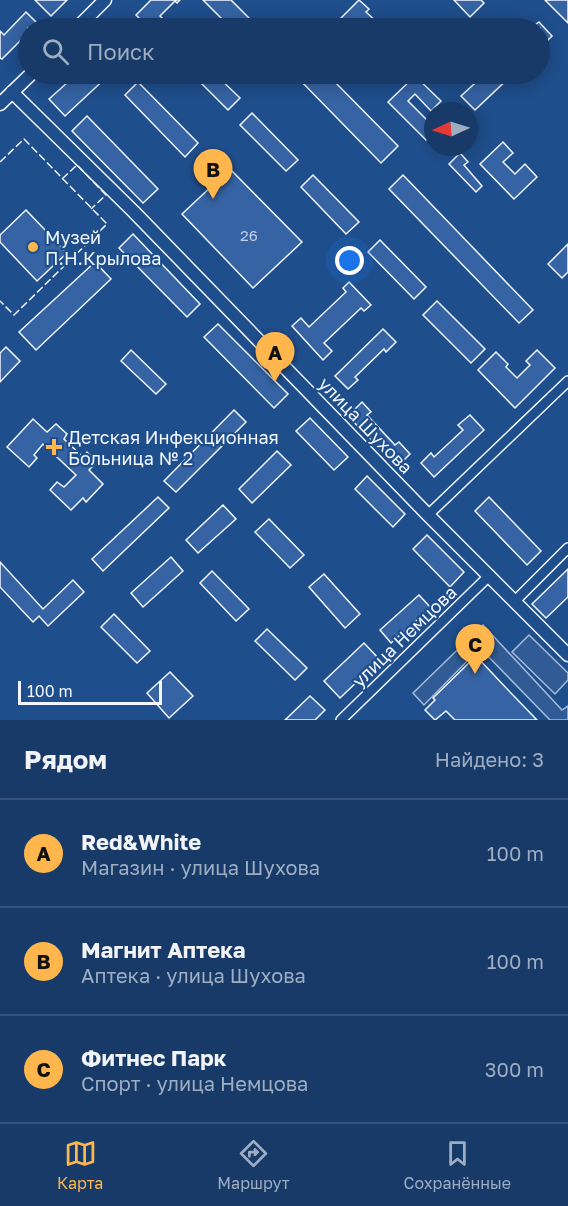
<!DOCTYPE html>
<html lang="ru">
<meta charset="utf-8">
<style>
body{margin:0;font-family:"Golos Text",sans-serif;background:#244571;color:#f1f3f6}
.compass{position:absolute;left:424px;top:102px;width:54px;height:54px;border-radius:50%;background:#173a69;box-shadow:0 3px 15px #0003;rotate:266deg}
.scale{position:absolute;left:18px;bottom:15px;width:144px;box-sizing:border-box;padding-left:6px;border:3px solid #f2f6ff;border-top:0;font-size:16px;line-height:21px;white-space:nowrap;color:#f2f6ff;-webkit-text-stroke:4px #1f4e8c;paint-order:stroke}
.you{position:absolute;left:350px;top:261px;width:21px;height:21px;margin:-15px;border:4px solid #fff;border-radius:50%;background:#1a73e8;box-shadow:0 0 0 9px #1a73e833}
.badge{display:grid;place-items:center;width:39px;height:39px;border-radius:50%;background:#ffb74d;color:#111;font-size:20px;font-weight:700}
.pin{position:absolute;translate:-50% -50px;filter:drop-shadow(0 2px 3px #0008)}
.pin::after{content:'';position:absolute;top:32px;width:21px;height:18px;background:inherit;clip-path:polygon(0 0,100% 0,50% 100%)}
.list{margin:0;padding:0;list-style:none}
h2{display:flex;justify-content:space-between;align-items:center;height:78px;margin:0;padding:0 24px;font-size:26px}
h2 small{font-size:20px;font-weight:400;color:#9eadc0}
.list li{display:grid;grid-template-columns:39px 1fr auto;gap:18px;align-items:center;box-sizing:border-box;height:108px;padding:0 24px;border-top:2px solid #36547d}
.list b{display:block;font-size:22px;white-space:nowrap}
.list p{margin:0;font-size:20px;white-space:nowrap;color:#9eadc0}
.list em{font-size:20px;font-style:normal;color:#9eadc0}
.icon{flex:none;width:33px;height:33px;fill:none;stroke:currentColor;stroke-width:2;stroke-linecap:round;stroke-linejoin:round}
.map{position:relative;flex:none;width:568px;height:720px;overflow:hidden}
.search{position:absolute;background:#173a69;box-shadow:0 3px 15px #0003;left:18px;right:18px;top:18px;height:66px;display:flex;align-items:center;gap:15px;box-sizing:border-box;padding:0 21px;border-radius:33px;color:#9eadc0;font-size:22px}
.sheet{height:402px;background:#173a69}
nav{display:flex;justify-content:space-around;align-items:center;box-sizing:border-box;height:84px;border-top:2px solid #36547d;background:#173a69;font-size:16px;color:#9eadc0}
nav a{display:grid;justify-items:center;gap:3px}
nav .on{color:#ffb74d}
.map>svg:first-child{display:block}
.parking{fill:#305b95;stroke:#a8bbd7;stroke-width:1.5}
.building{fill:#3563a3;stroke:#f2f6ff;stroke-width:1.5}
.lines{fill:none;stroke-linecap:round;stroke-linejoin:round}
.street-casing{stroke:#f2f6ff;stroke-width:12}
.secondary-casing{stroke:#f2f6ff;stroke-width:15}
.street{stroke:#1f4e8c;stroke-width:9}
.secondary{stroke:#1f4e8c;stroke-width:12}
.fence{stroke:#f2f6ff;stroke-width:1.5;stroke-dasharray:8 3;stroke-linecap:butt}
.poi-dot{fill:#ffb74d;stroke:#1f4e8c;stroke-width:2}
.labels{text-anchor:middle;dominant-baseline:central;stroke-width:4.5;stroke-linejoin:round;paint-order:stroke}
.number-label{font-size:15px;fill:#c3d1e8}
.poi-label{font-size:18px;fill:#f2f6ff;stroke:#1f4e8c;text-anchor:start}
.street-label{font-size:18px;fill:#f2f6ff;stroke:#1f4e8c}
</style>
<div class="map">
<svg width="568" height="720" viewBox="0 0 568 720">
<rect width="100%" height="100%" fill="#1f4e8c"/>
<!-- parking -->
<g class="parking">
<path d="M 483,625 L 562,710 L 568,706 L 568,720 L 550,720 L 480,648 L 424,705 L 413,693 Z"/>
<path d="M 529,635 L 568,673 L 568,680 L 555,694 L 512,652 Z"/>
</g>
<!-- building -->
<g class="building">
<path d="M 35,0 L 67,0 L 51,16 Z"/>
<path d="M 151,0 L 180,0 L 177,3 L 175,1 L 160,16 L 172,28 L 149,28 L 136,15 Z"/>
<path d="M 203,0 L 231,0 L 259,28 L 231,28 Z"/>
<path d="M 359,0 L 369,9 L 366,12 L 379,24 L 381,22 L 388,28 L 351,28 L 341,18 Z"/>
<path d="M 454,0 L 481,0 L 484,3 L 470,17 Z"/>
<path d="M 545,0 L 568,0 L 568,23 Z"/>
<path d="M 26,12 L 38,24 L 33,28 L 28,28 L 28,33 L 2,59 L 0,58 L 0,31 L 4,35 Z"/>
<path d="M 539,22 L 552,36 L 540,48 L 540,28 L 531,28 Z"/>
<path d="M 77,74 L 110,74 L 65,116 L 49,99 Z"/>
<path d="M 192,74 L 215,74 L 240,98 L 228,110 Z"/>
<path d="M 294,74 L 327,74 L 398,146 L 381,163 Z"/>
<path d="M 485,74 L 513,74 L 475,110 L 461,96 Z"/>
<path d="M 415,76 L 441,101 L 431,111 L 415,94 L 408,101 L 433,126 L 433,133 L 426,140 L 388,102 Z"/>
<path d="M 138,82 L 198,143 L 185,157 L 125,95 Z"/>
<path d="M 252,113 L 298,160 L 286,171 L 240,125 Z"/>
<path d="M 87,116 L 158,189 L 143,203 L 72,131 Z"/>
<path d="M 503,142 L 513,153 L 503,162 L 515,174 L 525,164 L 537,177 L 514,199 L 480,164 Z"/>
<path d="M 460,153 L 468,162 L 464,165 L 482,186 L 476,192 L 449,164 Z"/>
<path d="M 230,169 L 302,242 L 253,288 L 182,214 Z"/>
<path d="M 313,175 L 359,222 L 346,234 L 301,187 Z"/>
<path d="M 403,175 L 533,310 L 519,323 L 389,189 Z"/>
<path d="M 26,210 L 67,253 L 37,281 L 0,242 L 0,235 Z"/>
<path d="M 133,234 L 200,304 L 187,317 L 119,248 Z"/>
<path d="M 380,240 L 426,287 L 414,299 L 368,252 Z"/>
<path d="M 568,244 L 568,272 L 562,278 L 548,264 Z"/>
<path d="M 95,262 L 111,279 L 36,350 L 19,332 Z"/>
<path d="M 349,282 L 371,305 L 364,311 L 361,308 L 324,343 L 332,351 L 323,360 L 292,326 L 301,318 L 309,327 L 346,292 L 343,288 Z"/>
<path d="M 437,301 L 485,349 L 471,363 L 423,315 Z"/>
<path d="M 218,324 L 288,394 L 274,408 L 204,337 Z"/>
<path d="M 383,329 L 396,342 L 386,352 L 384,349 L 355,377 L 358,380 L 348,389 L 335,376 Z"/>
<path d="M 6,347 L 20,361 L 0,382 L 0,353 Z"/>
<path d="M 131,350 L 166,384 L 156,394 L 121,361 Z"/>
<path d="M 537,350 L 555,368 L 515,408 L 478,370 L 496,352 L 508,364 L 506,367 L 517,378 L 530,365 L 526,361 Z"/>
<path d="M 362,402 L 371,412 L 367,415 L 395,445 L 399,442 L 410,454 L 397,467 L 348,416 Z"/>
<path d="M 234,410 L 246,422 L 176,492 L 164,481 Z"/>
<path d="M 470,415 L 484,430 L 434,477 L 421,463 L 431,453 L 434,457 L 463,430 L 458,425 Z"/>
<path d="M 310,418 L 348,457 L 334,470 L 296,431 Z"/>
<path d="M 33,419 L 47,432 L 56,424 L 67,434 L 64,439 L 83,457 L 87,452 L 97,462 L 89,470 L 103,484 L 86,502 L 83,498 L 71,510 L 50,490 L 57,482 L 64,487 L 76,475 L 43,444 L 34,455 L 37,458 L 29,467 L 7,447 Z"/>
<path d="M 277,451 L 291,465 L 252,503 L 239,489 Z"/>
<path d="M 367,476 L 405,514 L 393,527 L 355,489 Z"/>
<path d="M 158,497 L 169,508 L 103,571 L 92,559 Z"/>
<path d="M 489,497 L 541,551 L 527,565 L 475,511 Z"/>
<path d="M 223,505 L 236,519 L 198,553 L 186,540 Z"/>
<path d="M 269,519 L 304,555 L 290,568 L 255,532 Z"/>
<path d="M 427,535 L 464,572 L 450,587 L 413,549 Z"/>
<path d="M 171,557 L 183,571 L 143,607 L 131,593 Z"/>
<path d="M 0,562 L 43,609 L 73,580 L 84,592 L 48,626 L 39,616 L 33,622 L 0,587 Z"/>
<path d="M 568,569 L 568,597 L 546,618 L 532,604 Z"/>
<path d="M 212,571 L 249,609 L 236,621 L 200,583 Z"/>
<path d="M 324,574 L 360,614 L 345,628 L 309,587 Z"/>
<path d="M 419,595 L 431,608 L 391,643 L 380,630 Z"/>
<path d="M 114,614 L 150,651 L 137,663 L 101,627 Z"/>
<path d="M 267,629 L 307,668 L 295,680 L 255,641 Z"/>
<path d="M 364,643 L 380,660 L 340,698 L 324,681 Z"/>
<path d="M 476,656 L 509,691 L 537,720 L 455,720 L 446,711 L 435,720 L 425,710 L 435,700 L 433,698 Z"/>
<path d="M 170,672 L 193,696 L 169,718 L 147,693 Z"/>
<path d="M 310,696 L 325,710 L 315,720 L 285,720 Z"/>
</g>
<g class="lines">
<!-- street casing -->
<g class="street-casing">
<g id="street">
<path d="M 428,515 L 568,381"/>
<path d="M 515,601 L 568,548"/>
<path d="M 341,720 L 490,575"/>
</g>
</g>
<!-- secondary casing -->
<g class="secondary-casing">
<g id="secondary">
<path d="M 77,28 L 105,0"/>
<path d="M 12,92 L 134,212 L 428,515 L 568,655"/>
<path d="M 0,104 L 31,74"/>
</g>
</g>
<!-- street -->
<use href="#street" class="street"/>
<!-- secondary -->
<use href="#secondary" class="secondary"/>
<!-- fence -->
<g class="fence">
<path d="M 0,162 L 24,139 L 107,224 L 14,315 L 0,301"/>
<path d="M 62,179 L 77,165 L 106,195 L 91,209"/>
</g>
</g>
<!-- markers -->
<g class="poi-dot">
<circle cx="33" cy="247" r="6"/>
<path d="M51 438h6v6h6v6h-6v6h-6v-6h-6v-6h6z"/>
</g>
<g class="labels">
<!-- number labels -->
<g class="number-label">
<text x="249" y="235">26</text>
</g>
<!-- poi labels -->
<g class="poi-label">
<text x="45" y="237">Музей<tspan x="45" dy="21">П.Н.Крылова</tspan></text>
<text x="68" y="437">Детская Инфекционная<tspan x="68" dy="21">Больница № 2</tspan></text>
</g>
<!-- street labels -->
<g class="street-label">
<text transform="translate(366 425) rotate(46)">улица Шухова</text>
<text transform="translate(404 636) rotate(-44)">улица Немцова</text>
</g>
</g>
</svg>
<svg class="compass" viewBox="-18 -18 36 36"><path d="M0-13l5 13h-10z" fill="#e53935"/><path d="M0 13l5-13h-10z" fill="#9eadc0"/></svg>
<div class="scale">100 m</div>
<div class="you"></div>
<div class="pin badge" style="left:275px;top:382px">A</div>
<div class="pin badge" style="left:213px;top:199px">B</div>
<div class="pin badge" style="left:475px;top:674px">C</div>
<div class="search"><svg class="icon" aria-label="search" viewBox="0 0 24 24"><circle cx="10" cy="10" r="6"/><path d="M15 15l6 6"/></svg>Поиск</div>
</div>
<section class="sheet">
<h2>Рядом<small>Найдено: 3</small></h2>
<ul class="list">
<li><span class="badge">A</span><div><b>Red&amp;White</b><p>Магазин · улица Шухова</p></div><em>100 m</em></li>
<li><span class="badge">B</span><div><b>Магнит Аптека</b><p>Аптека · улица Шухова</p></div><em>100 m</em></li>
<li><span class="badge">C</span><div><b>Фитнес Парк</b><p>Спорт · улица Немцова</p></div><em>300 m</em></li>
</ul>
</section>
<nav>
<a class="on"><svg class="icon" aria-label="map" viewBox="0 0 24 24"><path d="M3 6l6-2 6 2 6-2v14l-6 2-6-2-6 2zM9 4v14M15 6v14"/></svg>Карта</a>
<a><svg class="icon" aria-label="directions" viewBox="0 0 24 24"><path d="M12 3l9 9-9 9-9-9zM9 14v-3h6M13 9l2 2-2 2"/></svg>Маршрут</a>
<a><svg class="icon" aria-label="saved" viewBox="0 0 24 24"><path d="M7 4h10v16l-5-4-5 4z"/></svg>Сохранённые</a>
</nav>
